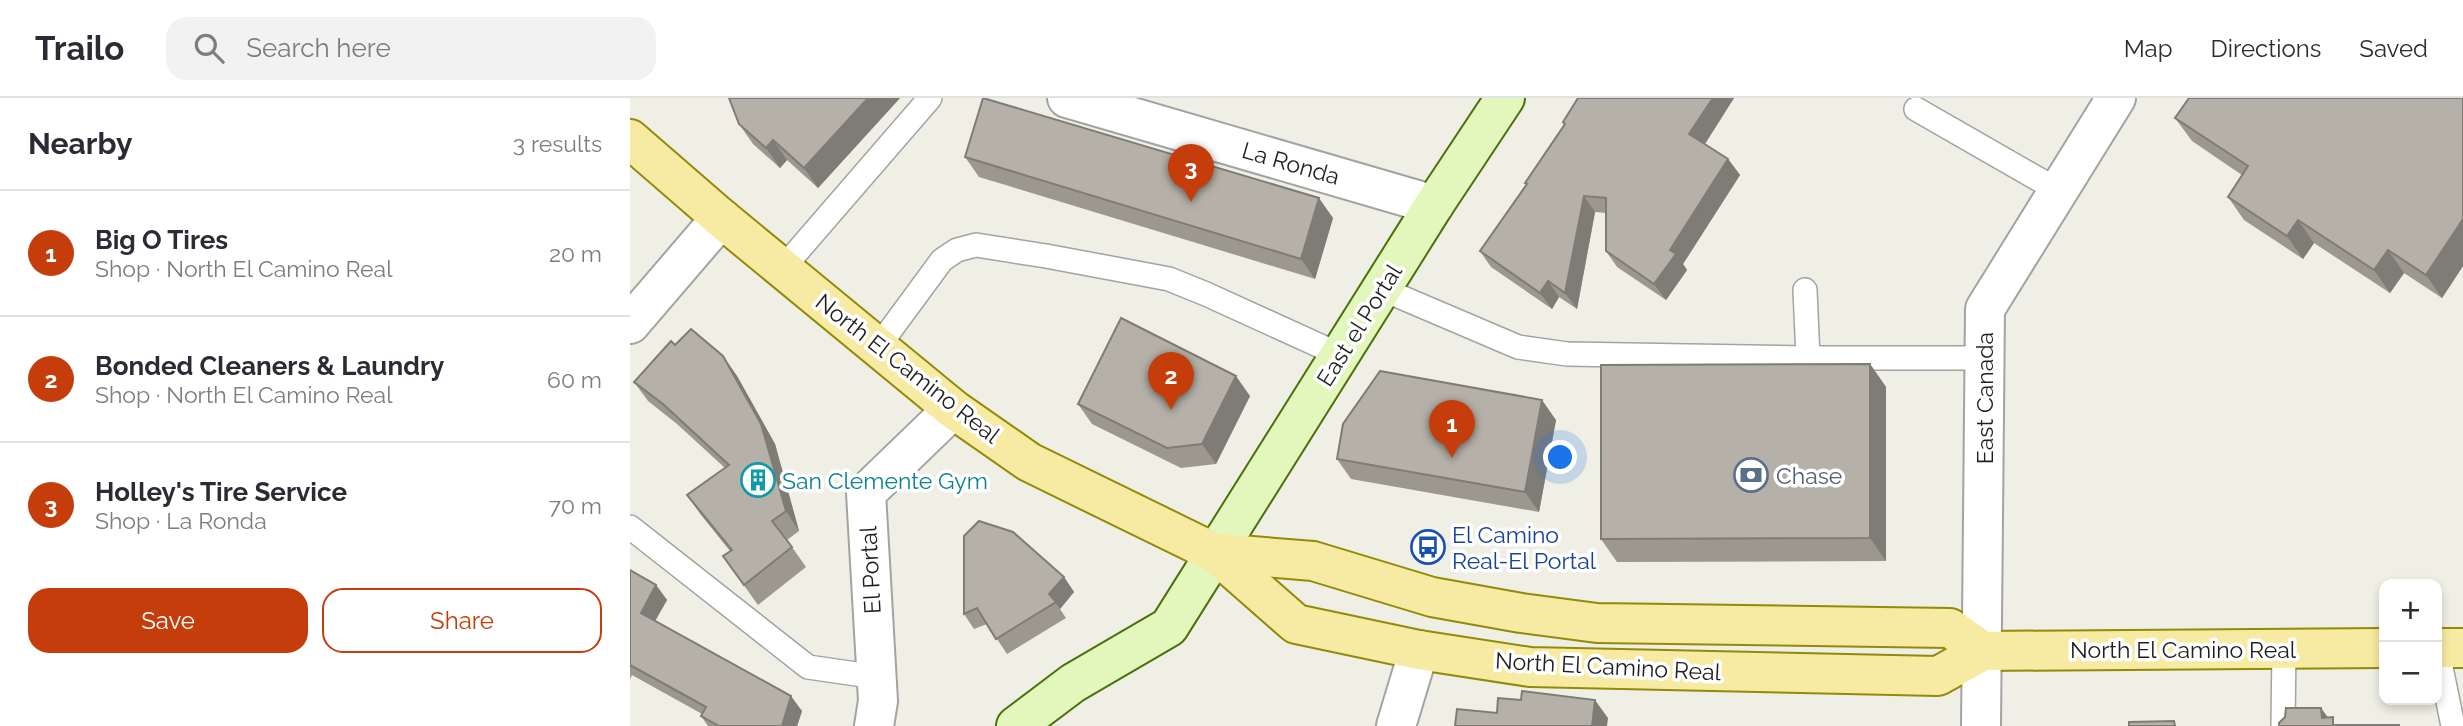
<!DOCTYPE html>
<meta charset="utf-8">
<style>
body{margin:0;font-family:Raleway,sans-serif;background:#f2f2f3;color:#2b2b33}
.controls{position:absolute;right:21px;bottom:21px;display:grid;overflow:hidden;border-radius:14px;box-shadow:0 4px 10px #0003}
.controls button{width:63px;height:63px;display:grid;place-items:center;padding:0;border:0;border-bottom:2px solid #e1e1e2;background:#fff;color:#2b2b33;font:35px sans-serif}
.you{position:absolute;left:931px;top:360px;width:24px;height:24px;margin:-18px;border:5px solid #fff;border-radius:50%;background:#1a73e8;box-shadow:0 0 0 10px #1a73e833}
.badge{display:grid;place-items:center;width:46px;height:46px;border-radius:50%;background:#c43d0a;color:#fff;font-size:23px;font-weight:700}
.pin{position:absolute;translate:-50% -58px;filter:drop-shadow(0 2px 4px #0008)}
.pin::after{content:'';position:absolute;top:37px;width:24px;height:21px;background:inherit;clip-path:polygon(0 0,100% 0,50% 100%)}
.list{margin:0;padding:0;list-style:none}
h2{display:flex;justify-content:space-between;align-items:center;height:91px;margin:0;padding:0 28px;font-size:30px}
h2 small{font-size:23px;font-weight:400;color:#7c7c81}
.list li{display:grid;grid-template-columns:46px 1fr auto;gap:21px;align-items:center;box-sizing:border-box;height:126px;padding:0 28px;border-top:2px solid #e1e1e2}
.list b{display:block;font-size:26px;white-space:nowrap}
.list p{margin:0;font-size:23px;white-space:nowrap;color:#7c7c81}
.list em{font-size:23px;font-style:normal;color:#7c7c81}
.actions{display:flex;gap:14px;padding:21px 28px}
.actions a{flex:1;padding:16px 0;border:2px solid #c43d0a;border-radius:21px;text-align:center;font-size:24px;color:#c43d0a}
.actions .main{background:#c43d0a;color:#fff}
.icon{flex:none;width:38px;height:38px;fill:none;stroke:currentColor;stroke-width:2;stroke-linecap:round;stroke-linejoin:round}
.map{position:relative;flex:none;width:1833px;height:628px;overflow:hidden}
header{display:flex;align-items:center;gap:42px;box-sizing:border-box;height:98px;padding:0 35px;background:#fff;border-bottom:2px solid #e1e1e2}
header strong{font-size:33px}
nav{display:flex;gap:38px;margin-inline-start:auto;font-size:24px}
.search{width:490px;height:63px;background:#f2f2f3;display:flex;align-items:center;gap:18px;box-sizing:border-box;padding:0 24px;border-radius:21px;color:#7c7c81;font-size:26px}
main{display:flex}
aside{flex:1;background:#fff}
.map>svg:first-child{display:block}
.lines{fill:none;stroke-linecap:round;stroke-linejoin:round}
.lane-casing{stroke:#a3a3a3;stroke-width:26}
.street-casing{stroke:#a3a3a3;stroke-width:42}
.secondary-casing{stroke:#4a710a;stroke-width:42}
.primary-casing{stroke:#928b07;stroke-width:42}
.lane{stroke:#fff;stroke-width:23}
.street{stroke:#fff;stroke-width:38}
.secondary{stroke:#e3f6bc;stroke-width:38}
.primary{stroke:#f7eaa2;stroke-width:38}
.wall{fill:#9c9890}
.shaded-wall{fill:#7f7c76}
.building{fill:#b5b1a8;stroke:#7f7c76;stroke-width:2}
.labels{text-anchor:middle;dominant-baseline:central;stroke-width:7;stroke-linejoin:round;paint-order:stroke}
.street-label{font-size:23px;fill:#1f1f1f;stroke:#fff}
.service-label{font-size:23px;fill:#4e5e75;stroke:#fff;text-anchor:start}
.culture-label{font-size:23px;fill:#0d838f;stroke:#fff;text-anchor:start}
.transit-label{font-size:23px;fill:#164399;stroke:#fff;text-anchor:start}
</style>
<header>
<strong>Trailo</strong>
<div class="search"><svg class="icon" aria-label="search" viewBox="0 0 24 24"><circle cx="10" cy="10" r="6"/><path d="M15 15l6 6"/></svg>Search here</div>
<nav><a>Map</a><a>Directions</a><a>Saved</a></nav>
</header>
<main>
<aside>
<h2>Nearby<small>3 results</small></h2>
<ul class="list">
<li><span class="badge">1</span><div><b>Big O Tires</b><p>Shop · North El Camino Real</p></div><em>20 m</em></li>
<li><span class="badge">2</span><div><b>Bonded Cleaners &amp; Laundry</b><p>Shop · North El Camino Real</p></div><em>60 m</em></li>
<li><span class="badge">3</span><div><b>Holley's Tire Service</b><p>Shop · La Ronda</p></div><em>70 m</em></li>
</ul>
<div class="actions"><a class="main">Save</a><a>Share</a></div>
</aside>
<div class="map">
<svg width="1833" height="628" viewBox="0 0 1833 628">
<rect width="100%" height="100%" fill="#efefe5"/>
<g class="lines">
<!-- lane casing -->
<g class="lane-casing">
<g id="lane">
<path d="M 1286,11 L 1429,93"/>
<path d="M 153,170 L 300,0"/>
<path d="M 752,191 L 888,249 L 937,256 L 1178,260 L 1354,260"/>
<path d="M 1175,192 L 1178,260"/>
<path d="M 248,249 L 312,162 L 327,152 L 346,147 L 416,158 L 539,181 L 576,196 L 710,257"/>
<path d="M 0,429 L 178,569 L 247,579"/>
<path d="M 1807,550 L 1823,628"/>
<path d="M 1653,628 L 1654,550"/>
</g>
</g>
<!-- street casing -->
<g class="street-casing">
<g id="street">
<path d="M 437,0 L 804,107"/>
<path d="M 0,226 L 91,120"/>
<path d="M 244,628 L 248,603 L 236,395 L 323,311"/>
<path d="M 766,628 L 789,552"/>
<path d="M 1351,628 L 1355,211 L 1486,0"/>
</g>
</g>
<!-- secondary casing -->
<g class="secondary-casing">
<path id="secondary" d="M 386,628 L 443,585 L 539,529 L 804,107 L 875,0"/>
</g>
<!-- primary casing -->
<g class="primary-casing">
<g id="primary">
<path d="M 0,41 L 91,120 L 323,311 L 399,364 L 585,455 L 666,526 L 789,552 L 900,569 L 1308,578 L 1353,553 L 1754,550"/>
<path d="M 585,455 L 683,463 L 802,499 L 891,515 L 967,525 L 1320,530 L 1353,553"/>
<path d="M 1807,550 L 1833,550"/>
</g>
</g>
<!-- lane -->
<use href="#lane" class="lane"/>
<!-- street -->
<use href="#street" class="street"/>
<!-- secondary -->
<use href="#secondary" class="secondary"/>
<!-- primary -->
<use href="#primary" class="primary"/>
</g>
<!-- wall -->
<g class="wall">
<path d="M 270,0 L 188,90 L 157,62 L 150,70 L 123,46 L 109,26 Z"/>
<path d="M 948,0 L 1104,0 L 1075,46 L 1098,61 L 1110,77 L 1053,166 L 1057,172 L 1036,202 L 987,169 L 976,153 L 976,115 L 965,114 L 947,211 L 929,199 L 922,211 L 861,169 L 850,153 L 896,86 L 934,27 L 933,24 Z"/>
<path d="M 1833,0 L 1833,168 L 1812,200 L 1774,175 L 1760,195 L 1684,145 L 1673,161 L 1614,122 L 1598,99 L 1612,77 L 1562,43 L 1545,20 Z"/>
<path d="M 335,59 L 703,120 L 685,181 L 349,79 Z"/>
<path d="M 45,247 L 93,258 L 107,278 L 145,346 L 169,433 L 157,442 L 176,469 L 128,507 L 93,458 L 100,453 L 71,417 L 57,397 L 95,370 L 47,326 L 18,303 L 4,284 Z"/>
<path d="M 1240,266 L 1256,289 L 1256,463 L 987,464 L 971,441 Z"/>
<path d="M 620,298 L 586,366 L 551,370 L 462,326 L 448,306 Z"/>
<path d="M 926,322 L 909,414 L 721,381 L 707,361 Z"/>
<path d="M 334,438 L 434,479 L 444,494 L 430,511 L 436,520 L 377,556 L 357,526 L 344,531 L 334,516 Z"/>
<path d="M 0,472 L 26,487 L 37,502 L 25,523 L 172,613 L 167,628 L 78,628 L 71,618 L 72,616 L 2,577 L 0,581 Z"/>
</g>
<!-- shaded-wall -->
<g class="shaded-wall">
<path d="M 238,0 L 270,0 L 188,90 L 174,70 Z"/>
<path d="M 1083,0 L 1104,0 L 1071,52 L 1059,36 Z"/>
<path d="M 143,42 L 157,62 L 150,70 L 136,50 Z"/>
<path d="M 1098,61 L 1110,77 L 1053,166 L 1057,172 L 1036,202 L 1024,186 L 1040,152 Z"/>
<path d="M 954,98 L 965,114 L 947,211 L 935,195 Z"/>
<path d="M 689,100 L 703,120 L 685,181 L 671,161 Z"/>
<path d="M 1833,121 L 1833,168 L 1812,200 L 1796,177 Z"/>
<path d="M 1668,122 L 1684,145 L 1673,161 L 1657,138 Z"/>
<path d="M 1758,152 L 1774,175 L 1760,195 L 1744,172 Z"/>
<path d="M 918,183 L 929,199 L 922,211 L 910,195 Z"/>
<path d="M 93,258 L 107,278 L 145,346 L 169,433 L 156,413 Z"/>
<path d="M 1240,266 L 1256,289 L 1256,463 L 1240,440 Z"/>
<path d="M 606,278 L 620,298 L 586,366 L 572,346 Z"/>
<path d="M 912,302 L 926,322 L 909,414 L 895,394 Z"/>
<path d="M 434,479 L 444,494 L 430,511 L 419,496 Z"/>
<path d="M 26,487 L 37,502 L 21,530 L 11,515 Z"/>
<path d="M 161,598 L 172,613 L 167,628 L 152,628 Z"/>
<path d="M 965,602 L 978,620 L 977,628 L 962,628 Z"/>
<path d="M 1691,610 L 1702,625 L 1692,620 Z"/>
</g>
<!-- building -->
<g class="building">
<path d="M 99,0 L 238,0 L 174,70 L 143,42 L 136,50 L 109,26 Z"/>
<path d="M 353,0 L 689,100 L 671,161 L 335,59 Z"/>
<path d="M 948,0 L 1083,0 L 1059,36 L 1098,61 L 1040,152 L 1046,156 L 1024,186 L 976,153 L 976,100 L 954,98 L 935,195 L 918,183 L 910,195 L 850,153 L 897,86 L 895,85 L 935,26 L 933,24 Z"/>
<path d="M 1559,0 L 1833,0 L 1833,121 L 1796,177 L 1758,152 L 1744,172 L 1668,122 L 1657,138 L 1598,99 L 1618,68 L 1545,20 Z"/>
<path d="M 491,220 L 606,278 L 572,346 L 537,350 L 448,306 Z"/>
<path d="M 61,231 L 93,258 L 131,326 L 156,413 L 142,423 L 162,449 L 114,487 L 93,458 L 102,452 L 57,397 L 99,367 L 33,306 L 4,284 L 41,243 L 45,247 Z"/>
<path d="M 1240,266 L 1240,440 L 971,441 L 971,267 Z"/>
<path d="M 750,273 L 912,302 L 895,394 L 707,361 L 713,326 Z"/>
<path d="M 349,423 L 383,434 L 434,479 L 419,496 L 426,504 L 366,541 L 347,510 L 334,516 L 334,438 Z"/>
<path d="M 0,472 L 26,487 L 11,515 L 161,598 L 152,628 L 89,628 L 71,618 L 76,609 L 0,567 Z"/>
<path d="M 892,593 L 965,602 L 962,628 L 825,628 L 827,611 L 867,615 L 868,600 L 891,602 Z"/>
<path d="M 1656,610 L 1691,610 L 1692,620 L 1703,619 L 1703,627 L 1769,627 L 1769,628 L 1649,628 L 1649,625 L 1655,619 Z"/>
<path d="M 1544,623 L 1545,628 L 1499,628 L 1499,624 Z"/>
</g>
<!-- icons -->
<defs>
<g id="bank-ring" transform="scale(1.75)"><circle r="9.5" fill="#fff" stroke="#5c6f8a" stroke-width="1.5"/><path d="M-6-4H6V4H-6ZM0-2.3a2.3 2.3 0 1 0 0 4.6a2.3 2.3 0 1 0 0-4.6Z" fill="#5c6f8a"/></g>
<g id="building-ring" transform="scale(1.75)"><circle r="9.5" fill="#fff" stroke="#0f9aa8" stroke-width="1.5"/><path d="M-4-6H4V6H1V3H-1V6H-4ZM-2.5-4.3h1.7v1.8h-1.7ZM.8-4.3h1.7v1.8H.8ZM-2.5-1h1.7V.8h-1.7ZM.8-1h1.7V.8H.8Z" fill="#0f9aa8"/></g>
<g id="bus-ring" transform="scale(1.75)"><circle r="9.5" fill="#fff" stroke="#1a4fb4" stroke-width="1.5"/><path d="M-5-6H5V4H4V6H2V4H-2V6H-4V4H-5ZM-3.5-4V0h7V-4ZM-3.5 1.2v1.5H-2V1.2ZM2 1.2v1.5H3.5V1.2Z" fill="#1a4fb4"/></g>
</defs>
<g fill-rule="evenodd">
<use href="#bank-ring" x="1121" y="377"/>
<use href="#building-ring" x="128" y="382"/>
<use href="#bus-ring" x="798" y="449"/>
</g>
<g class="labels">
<!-- street labels -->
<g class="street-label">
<text transform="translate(661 65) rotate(16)">La Ronda</text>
<text transform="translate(729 227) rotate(-58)">East el Portal</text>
<text transform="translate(278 270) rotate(38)">North El Camino Real</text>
<text transform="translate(1354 300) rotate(-90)">East Canada</text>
<text transform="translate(240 472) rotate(-93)">El Portal</text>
<text x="1553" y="551">North El Camino Real</text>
<text transform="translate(978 568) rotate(3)">North El Camino Real</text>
</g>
<!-- service labels -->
<g class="service-label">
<text x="1146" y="377">Chase</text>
</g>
<!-- culture labels -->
<g class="culture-label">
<text x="152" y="382">San Clemente Gym</text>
</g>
<!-- transit labels -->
<g class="transit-label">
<text x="822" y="436">El Camino<tspan x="822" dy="26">Real-El Portal</tspan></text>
</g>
</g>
</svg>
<div class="controls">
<button>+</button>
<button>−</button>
</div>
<div class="you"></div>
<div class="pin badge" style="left:822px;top:360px">1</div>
<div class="pin badge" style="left:541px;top:312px">2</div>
<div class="pin badge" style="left:561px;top:104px">3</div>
</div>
</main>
